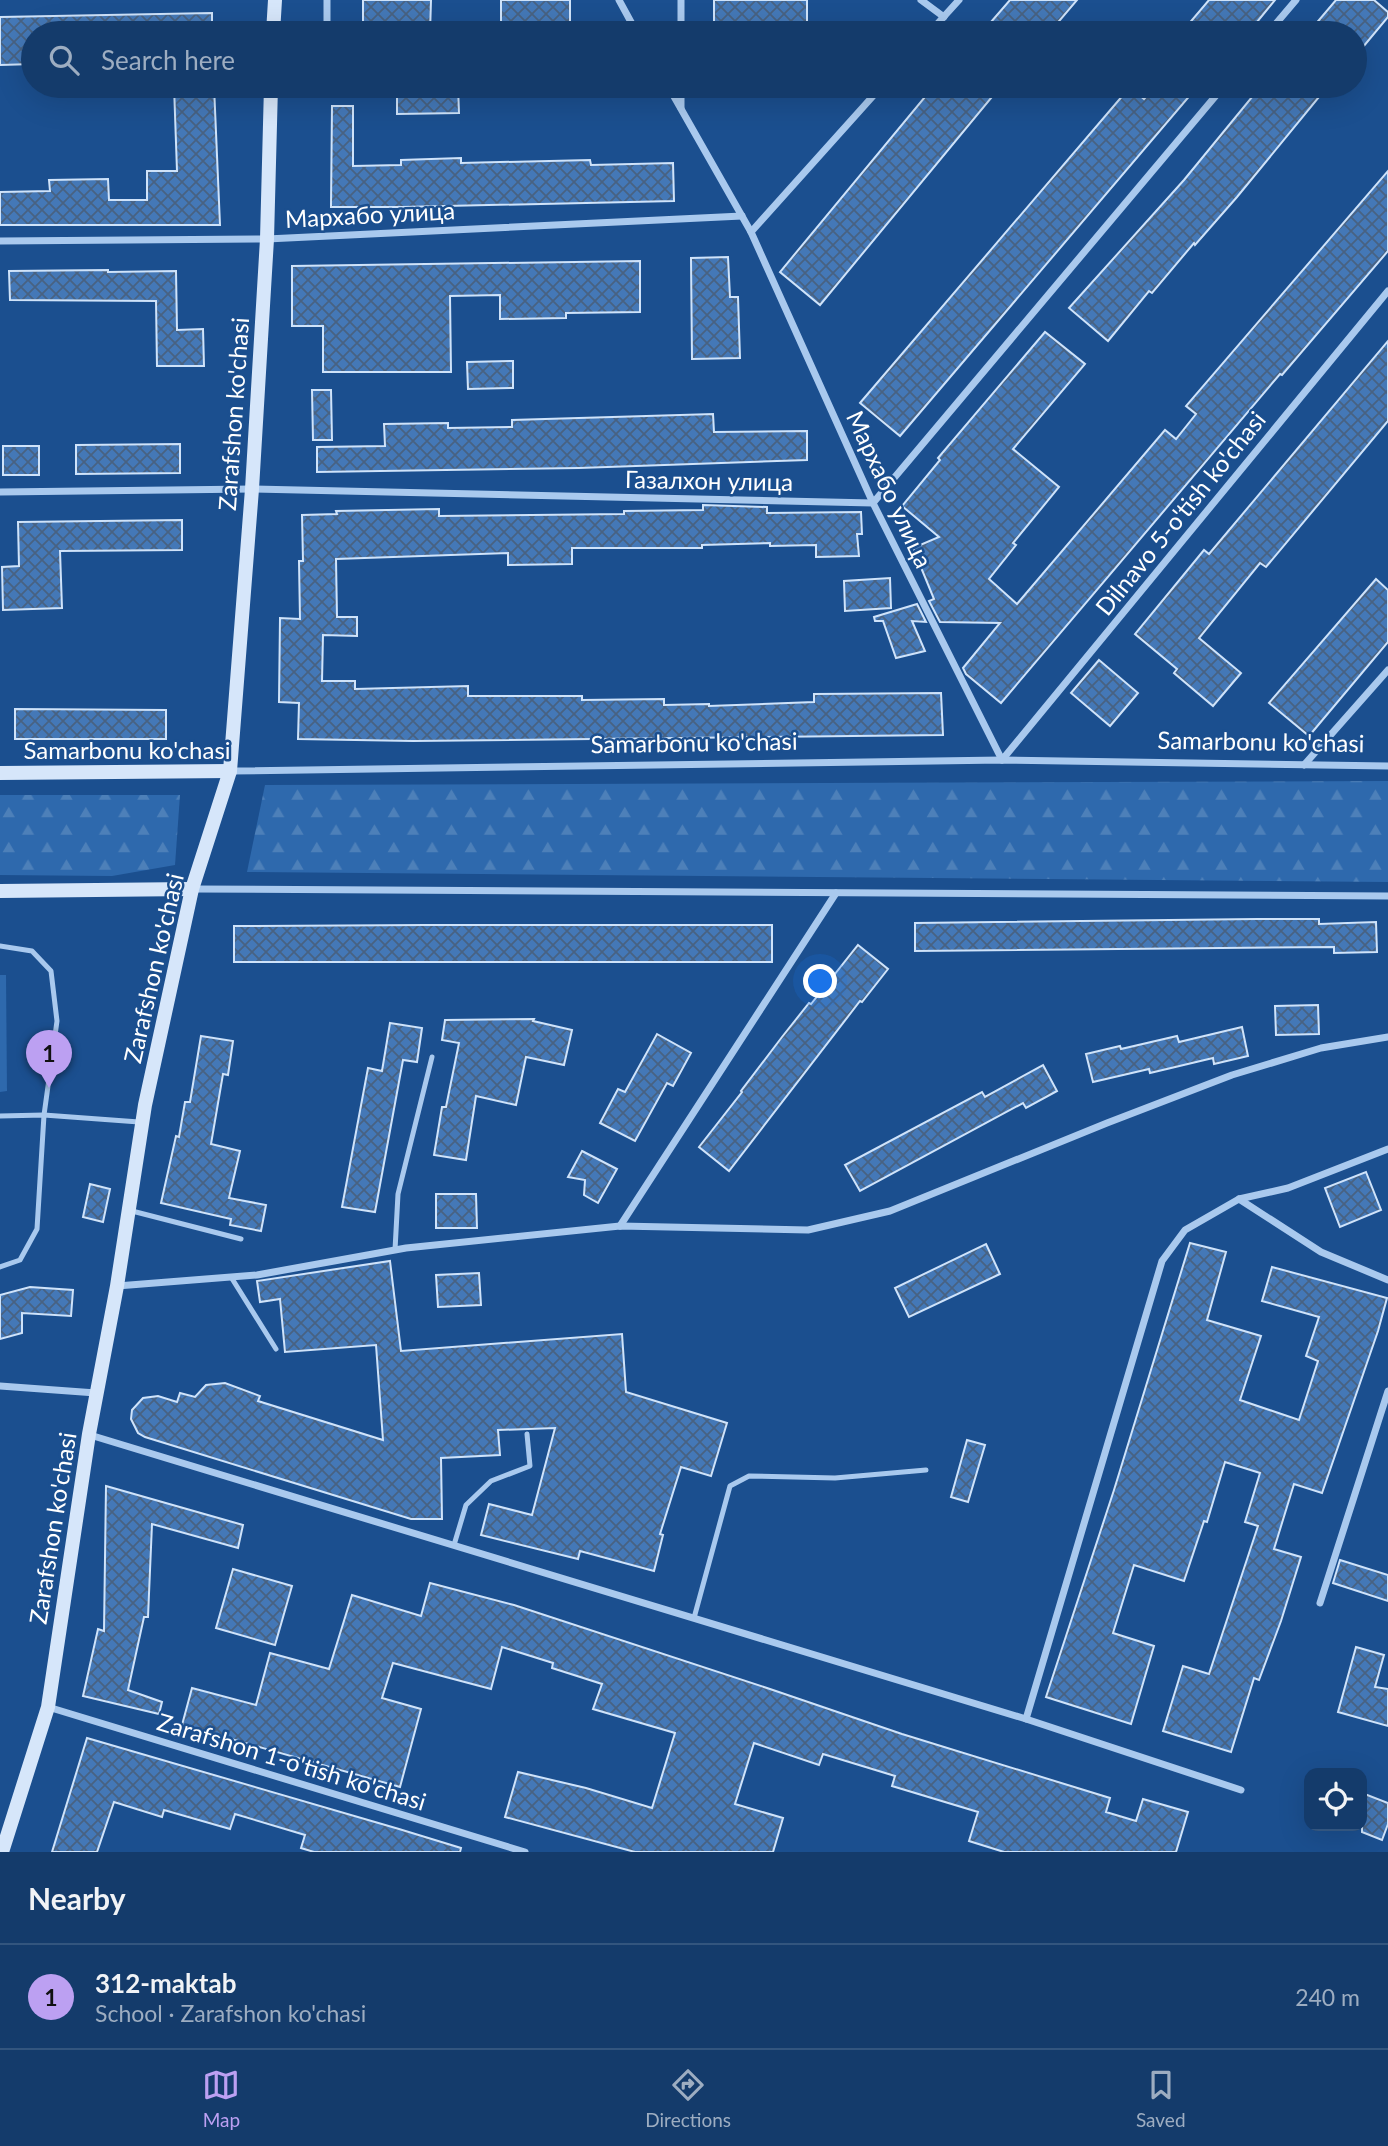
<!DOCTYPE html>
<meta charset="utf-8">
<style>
body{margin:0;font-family:Lato,sans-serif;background:#1d4271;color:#f1f3f6}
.controls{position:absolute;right:21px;bottom:21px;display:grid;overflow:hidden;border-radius:14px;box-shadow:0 7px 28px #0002}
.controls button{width:63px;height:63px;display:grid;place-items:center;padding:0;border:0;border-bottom:2px solid #33557e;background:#143b6b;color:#f1f3f6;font:35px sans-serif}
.you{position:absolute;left:821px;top:982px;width:24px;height:24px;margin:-18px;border:5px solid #fff;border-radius:50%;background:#1a73e8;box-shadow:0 0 0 10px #1a73e833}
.badge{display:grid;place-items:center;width:46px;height:46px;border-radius:50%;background:#bca0f2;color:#111;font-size:23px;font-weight:700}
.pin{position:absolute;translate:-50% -58px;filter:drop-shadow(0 2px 4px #0008)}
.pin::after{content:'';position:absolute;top:37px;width:24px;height:21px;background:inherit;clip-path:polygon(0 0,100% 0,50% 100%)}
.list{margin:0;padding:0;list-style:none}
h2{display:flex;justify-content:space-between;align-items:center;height:91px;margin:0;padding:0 28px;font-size:30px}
h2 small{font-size:23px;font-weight:400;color:#9dadc1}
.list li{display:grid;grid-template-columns:46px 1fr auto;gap:21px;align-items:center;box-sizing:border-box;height:105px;padding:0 28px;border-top:2px solid #33557e}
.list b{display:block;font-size:26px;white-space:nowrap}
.list p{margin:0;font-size:23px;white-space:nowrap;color:#9dadc1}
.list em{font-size:23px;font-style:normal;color:#9dadc1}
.icon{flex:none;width:38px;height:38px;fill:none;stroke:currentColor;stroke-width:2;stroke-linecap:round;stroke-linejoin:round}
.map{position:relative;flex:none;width:1388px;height:1852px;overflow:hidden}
.search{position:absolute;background:#143b6b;box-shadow:0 7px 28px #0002;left:21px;right:21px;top:21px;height:77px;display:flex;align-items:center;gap:18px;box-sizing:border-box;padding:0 24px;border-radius:38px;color:#9dadc1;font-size:26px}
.sheet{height:196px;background:#143b6b}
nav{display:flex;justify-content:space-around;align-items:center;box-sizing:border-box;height:98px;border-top:2px solid #33557e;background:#143b6b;font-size:19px;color:#9dadc1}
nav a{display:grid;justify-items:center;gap:4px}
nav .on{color:#bca0f2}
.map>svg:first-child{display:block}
.forest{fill:url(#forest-firs)}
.park{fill:#2e69ad}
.building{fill:url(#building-cross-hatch);stroke:#cfe3fa;stroke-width:2}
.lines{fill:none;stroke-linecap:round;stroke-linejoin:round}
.lane{stroke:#a9c9ee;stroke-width:5}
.street{stroke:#a9c9ee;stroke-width:7}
.secondary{stroke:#d6e6fa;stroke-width:14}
.labels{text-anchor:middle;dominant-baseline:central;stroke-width:5;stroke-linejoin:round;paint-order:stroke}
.street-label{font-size:24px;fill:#fff;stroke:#1b4f8f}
</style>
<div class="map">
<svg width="1388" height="1852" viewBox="0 0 1388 1852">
<defs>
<pattern id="forest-firs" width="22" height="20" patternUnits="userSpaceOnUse" patternTransform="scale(1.75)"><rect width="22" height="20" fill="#2e69ad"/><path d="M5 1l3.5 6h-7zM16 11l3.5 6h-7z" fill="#4d80b9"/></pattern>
<pattern id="building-cross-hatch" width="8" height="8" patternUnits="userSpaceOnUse" patternTransform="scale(1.75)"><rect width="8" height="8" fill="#4478b7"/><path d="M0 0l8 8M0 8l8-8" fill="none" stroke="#486282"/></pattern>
</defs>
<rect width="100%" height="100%" fill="#1b4f8f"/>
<!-- forest -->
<g class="forest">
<path d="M 1388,781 L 1388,882 L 247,872 L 265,785 Z"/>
<path d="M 0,795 L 180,795 L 175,865 L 112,876 L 0,875 Z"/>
</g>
<!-- park -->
<path class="park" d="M 0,975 L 6,975 L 7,1091 L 0,1092 Z"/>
<!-- building -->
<g class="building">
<path d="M 363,0 L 431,0 L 430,33 L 363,33 Z"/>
<rect x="501" y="0" width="69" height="33"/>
<rect x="714" y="0" width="93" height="33"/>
<path d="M 1010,0 L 1077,0 L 1049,33 L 1004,33 L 991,22 Z"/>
<path d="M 1209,0 L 1275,0 L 1248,33 L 1181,33 Z"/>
<path d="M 1336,0 L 1374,0 L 1388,12 L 1388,17 L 1363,47 L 1355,40 L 1355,33 L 1308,33 Z"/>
<path d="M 212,13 L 212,33 L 33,33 L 33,64 L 0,65 L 0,17 Z"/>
<path d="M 174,86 L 214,86 L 220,225 L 0,225 L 0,192 L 50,191 L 49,180 L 108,179 L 109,200 L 147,200 L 147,171 L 177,171 Z"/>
<path d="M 397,86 L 458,86 L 459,113 L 397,114 Z"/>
<path d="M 934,86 L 1001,86 L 820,305 L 780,272 Z"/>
<path d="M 1155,86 L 1198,86 L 900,436 L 860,403 L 1130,87 L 1144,99 Z"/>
<path d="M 1261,86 L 1328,86 L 1237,197 L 1195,245 L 1194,243 L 1152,293 L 1149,291 L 1108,341 L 1069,308 L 1184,180 Z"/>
<path d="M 332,106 L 353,106 L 353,166 L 401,165 L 401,160 L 461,158 L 461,163 L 590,160 L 591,165 L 673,163 L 674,201 L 402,207 L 331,207 Z"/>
<path d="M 1388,171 L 1388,251 L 1282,375 L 1280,374 L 1001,703 L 966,674 L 963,668 L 1000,623 L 940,622 L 929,601 L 934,599 L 913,548 L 939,537 L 902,506 L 940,460 L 938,458 L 1045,332 L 1085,364 L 1013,449 L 1059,487 L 1013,543 L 1016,545 L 989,579 L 1017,604 L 1165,430 L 1176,439 L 1196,414 L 1186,406 Z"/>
<path d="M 728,257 L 730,297 L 738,297 L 740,358 L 692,359 L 691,258 Z"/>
<path d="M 640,261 L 640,312 L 566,313 L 566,318 L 500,319 L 500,295 L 450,296 L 451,372 L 323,372 L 323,326 L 292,326 L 292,266 Z"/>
<path d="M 108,270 L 108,272 L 176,271 L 177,330 L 203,329 L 204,366 L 157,366 L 156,301 L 10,300 L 9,271 Z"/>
<path d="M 1388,341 L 1388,421 L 1266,567 L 1260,563 L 1199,638 L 1241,673 L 1213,706 L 1174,673 L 1177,669 L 1135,634 L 1204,550 L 1209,554 Z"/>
<path d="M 513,361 L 513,388 L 468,389 L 467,362 Z"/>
<path d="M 312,390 L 331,390 L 332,440 L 313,440 Z"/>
<path d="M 713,414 L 714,432 L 807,431 L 807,460 L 579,468 L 317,472 L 317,447 L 385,446 L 384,424 L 448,423 L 448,428 L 512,427 L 512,420 Z"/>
<path d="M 180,444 L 180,473 L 76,474 L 76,445 Z"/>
<rect x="3" y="446" width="36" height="29"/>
<path d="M 703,505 L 767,507 L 767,513 L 861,512 L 862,534 L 857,534 L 859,556 L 816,557 L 816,545 L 770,546 L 770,543 L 702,545 L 702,548 L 572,548 L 572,564 L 508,565 L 508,553 L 336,559 L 337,617 L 357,617 L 357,636 L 323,635 L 322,681 L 355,681 L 355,689 L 468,686 L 468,696 L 582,696 L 582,700 L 664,699 L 664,705 L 709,704 L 709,706 L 814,702 L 814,694 L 941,693 L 943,735 L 413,741 L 298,739 L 299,703 L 279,702 L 280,618 L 300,619 L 299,561 L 303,561 L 302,515 L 337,514 L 336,511 L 439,509 L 439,516 L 624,514 L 624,511 L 703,510 Z"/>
<path d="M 182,520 L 182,550 L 60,551 L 62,608 L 3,610 L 2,567 L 19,566 L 18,522 Z"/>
<path d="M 890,578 L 891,608 L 845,611 L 844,581 Z"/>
<path d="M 1376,579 L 1388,590 L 1388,642 L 1309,736 L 1269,703 Z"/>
<path d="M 917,604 L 926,622 L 912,621 L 925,651 L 896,658 L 883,621 L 875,621 L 874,617 Z"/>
<path d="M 1099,660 L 1138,693 L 1110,726 L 1071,693 Z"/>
<path d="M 15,709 L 166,710 L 166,739 L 15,739 Z"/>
<path d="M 1257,919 L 1319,919 L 1319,924 L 1376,922 L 1377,952 L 1334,953 L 1334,947 L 915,951 L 915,923 Z"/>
<path d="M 425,925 L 772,925 L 772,962 L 234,962 L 234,926 Z"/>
<path d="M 858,945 L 888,969 L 862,1002 L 860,1001 L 729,1171 L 699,1147 L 742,1092 L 741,1091 L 782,1037 L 809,1003 L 811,1004 Z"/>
<path d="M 1318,1005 L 1319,1034 L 1276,1035 L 1275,1006 Z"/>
<path d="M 534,1019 L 533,1021 L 572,1030 L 564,1065 L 526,1057 L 516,1105 L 476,1096 L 466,1160 L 434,1155 L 442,1107 L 446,1107 L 459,1043 L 442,1040 L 445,1020 Z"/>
<path d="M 390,1023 L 422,1028 L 417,1062 L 403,1060 L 375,1212 L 342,1207 L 368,1068 L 382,1071 Z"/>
<path d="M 1242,1027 L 1248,1056 L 1214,1064 L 1213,1058 L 1150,1073 L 1149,1069 L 1093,1082 L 1086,1054 L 1120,1046 L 1121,1049 L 1177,1036 L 1179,1042 Z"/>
<path d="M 657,1034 L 691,1053 L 673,1086 L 667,1083 L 635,1141 L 600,1123 L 618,1089 L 625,1092 Z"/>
<path d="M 201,1036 L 233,1041 L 228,1075 L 223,1074 L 211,1144 L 240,1151 L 229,1198 L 266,1205 L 261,1231 L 230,1225 L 231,1219 L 161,1203 L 176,1136 L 179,1137 L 185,1102 L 190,1102 Z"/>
<path d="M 1043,1065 L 1057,1091 L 1026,1108 L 1023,1103 L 860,1191 L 845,1165 L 982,1092 L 985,1097 Z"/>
<path d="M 582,1151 L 617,1169 L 598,1203 L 584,1195 L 585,1180 L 568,1177 Z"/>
<path d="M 1366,1172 L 1381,1210 L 1340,1227 L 1325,1188 Z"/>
<path d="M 90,1184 L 110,1189 L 103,1222 L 83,1217 Z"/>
<path d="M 436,1194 L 476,1194 L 477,1228 L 436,1228 Z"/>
<path d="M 1190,1243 L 1226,1252 L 1207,1320 L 1261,1336 L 1240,1400 L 1299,1420 L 1318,1361 L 1306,1356 L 1319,1317 L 1262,1301 L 1272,1267 L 1387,1298 L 1378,1331 L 1322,1493 L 1294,1484 L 1274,1549 L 1301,1557 L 1281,1621 L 1259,1680 L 1254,1678 L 1231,1752 L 1163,1731 L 1183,1666 L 1209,1674 L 1258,1526 L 1245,1522 L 1260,1473 L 1225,1462 L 1207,1522 L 1204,1521 L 1184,1581 L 1134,1565 L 1113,1633 L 1154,1646 L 1131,1724 L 1046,1697 L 1114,1490 Z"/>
<path d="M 986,1244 L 1000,1274 L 909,1317 L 895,1288 Z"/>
<path d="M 390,1261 L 401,1351 L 622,1334 L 626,1392 L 727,1423 L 711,1476 L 681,1467 L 660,1534 L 663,1535 L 654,1571 L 580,1551 L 578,1559 L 481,1535 L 489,1504 L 532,1515 L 555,1428 L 498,1430 L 500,1455 L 441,1458 L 442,1519 L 411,1519 L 145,1437 L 138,1433 L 131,1419 L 132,1410 L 143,1398 L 158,1396 L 177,1402 L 180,1393 L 195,1397 L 206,1385 L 225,1383 L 260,1396 L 258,1401 L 383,1440 L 376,1345 L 285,1352 L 280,1299 L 260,1302 L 257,1281 Z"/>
<path d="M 479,1273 L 481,1305 L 438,1307 L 436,1275 Z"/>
<path d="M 30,1287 L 73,1290 L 71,1316 L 22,1313 L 22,1333 L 0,1339 L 0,1295 Z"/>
<path d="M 967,1440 L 985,1445 L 968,1502 L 951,1497 Z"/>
<path d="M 106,1486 L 243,1525 L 238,1548 L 152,1524 L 148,1617 L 144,1617 L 128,1690 L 162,1702 L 159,1714 L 83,1696 L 98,1629 L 104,1631 Z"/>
<path d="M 1340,1560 L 1388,1575 L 1388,1601 L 1333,1583 Z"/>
<path d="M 233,1569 L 292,1586 L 275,1645 L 216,1628 Z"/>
<path d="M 430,1583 L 514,1605 L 770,1689 L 902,1734 L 1110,1798 L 1106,1812 L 1136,1821 L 1143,1799 L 1188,1812 L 1176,1852 L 1004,1852 L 969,1841 L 978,1812 L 892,1786 L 895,1776 L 823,1754 L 819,1765 L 754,1743 L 735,1804 L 783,1818 L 773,1852 L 635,1852 L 505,1817 L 518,1772 L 586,1788 L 652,1808 L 675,1733 L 593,1709 L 602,1684 L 552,1668 L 553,1663 L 502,1647 L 491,1689 L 393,1663 L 382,1698 L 421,1709 L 400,1787 L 182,1725 L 192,1688 L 256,1705 L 270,1653 L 329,1669 L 352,1595 L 421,1616 Z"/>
<path d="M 1356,1647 L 1384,1655 L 1375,1687 L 1388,1689 L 1388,1726 L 1338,1712 Z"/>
<path d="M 87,1738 L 399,1829 L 461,1848 L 460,1852 L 314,1852 L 301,1848 L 305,1835 L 235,1814 L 230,1829 L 164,1810 L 162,1817 L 114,1802 L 97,1852 L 52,1852 Z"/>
<path d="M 1362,1793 L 1388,1803 L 1388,1824 L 1382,1840 L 1362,1832 Z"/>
</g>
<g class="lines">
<!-- lane -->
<g class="lane">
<path d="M 0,946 L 32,951 L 51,971 L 57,1021 L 44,1115 L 37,1229 L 20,1260 L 0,1267"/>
<path d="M 0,1116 L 44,1115 L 139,1122"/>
<path d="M 132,1211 L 241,1239"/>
<path d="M 395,1250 L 398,1194 L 432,1057"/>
<path d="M 231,1277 L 276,1349"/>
<path d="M 454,1545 L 466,1505 L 491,1481 L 530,1466 L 527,1434"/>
<path d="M 694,1618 L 730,1486 L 749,1476 L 835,1478 L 926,1470"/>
</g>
<!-- street -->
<g class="street">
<path d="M 619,0 L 637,33"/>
<path d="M 921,0 L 944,17"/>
<path d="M 327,33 L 327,0"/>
<path d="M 681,33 L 681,0"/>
<path d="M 929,33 L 959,0"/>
<path d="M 1268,33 L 1296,0"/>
<path d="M 668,86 L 751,232 L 873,503 L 1002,760 L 1388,291"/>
<path d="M 681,108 L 681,86"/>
<path d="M 751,232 L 882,86"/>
<path d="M 0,241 L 267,239 L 742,216"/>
<path d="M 0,492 L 252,489 L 873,503 L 1224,86"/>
<path d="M 1304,765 L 1388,670"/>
<path d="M 230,771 L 1002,760 L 1388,766"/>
<path d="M 193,889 L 1388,896"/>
<path d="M 1239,1199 L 1321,1252 L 1388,1280"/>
<path d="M 620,1226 L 836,893"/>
<path d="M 117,1286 L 257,1275 L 406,1248 L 620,1226 L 808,1230 L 890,1211 L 1107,1123 L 1232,1075 L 1321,1048 L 1388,1037"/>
<path d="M 0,1386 L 96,1393"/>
<path d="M 90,1435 L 1026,1719 L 1241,1790"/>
<path d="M 1320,1603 L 1388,1391"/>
<path d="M 48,1707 L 525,1852"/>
<path d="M 1026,1719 L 1162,1261 L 1185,1230 L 1239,1199 L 1288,1188 L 1388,1149"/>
</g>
<!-- secondary -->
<g class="secondary">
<path d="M 273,33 L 275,0"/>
<path d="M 0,773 L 230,771"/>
<path d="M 0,891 L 192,889"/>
<path d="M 2,1852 L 48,1707 L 89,1434 L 117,1286 L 145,1105 L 192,889 L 230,771 L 252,489 L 267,239 L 271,86"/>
</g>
</g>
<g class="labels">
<!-- street labels -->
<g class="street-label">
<text transform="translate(370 214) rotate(-3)">Мархабо улица</text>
<text transform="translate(233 414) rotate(-86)">Zarafshon ko'chasi</text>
<text transform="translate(709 480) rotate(1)">Газалхон улица</text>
<text transform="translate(890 489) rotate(65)">Мархабо улица</text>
<text transform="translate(1180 513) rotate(-51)">Dilnavo 5-o'tish ko'chasi</text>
<text transform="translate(1261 741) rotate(1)">Samarbonu ko'chasi</text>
<text transform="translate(694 742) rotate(-1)">Samarbonu ko'chasi</text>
<text x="127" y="749">Samarbonu ko'chasi</text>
<text transform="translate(153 968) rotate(-77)">Zarafshon ko'chasi</text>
<text transform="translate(52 1528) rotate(-81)">Zarafshon ko'chasi</text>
<text transform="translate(292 1761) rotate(17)">Zarafshon 1-o'tish ko'chasi</text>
</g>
</g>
</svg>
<div class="controls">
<button><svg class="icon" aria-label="locate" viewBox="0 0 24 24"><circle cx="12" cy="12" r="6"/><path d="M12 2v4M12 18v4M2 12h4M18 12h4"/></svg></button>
</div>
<div class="you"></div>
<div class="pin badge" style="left:49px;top:1088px">1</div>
<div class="search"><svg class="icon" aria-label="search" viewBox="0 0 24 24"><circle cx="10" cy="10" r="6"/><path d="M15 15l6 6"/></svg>Search here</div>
</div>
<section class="sheet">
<h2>Nearby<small></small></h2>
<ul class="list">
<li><span class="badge">1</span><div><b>312-maktab</b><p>School · Zarafshon ko'chasi</p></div><em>240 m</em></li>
</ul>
</section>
<nav>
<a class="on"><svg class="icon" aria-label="map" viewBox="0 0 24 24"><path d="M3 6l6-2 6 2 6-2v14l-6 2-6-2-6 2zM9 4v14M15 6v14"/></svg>Map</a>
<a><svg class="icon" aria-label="directions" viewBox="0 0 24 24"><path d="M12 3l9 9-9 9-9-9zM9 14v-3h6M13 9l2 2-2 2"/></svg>Directions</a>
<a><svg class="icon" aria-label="saved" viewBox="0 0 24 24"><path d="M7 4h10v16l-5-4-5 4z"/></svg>Saved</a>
</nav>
